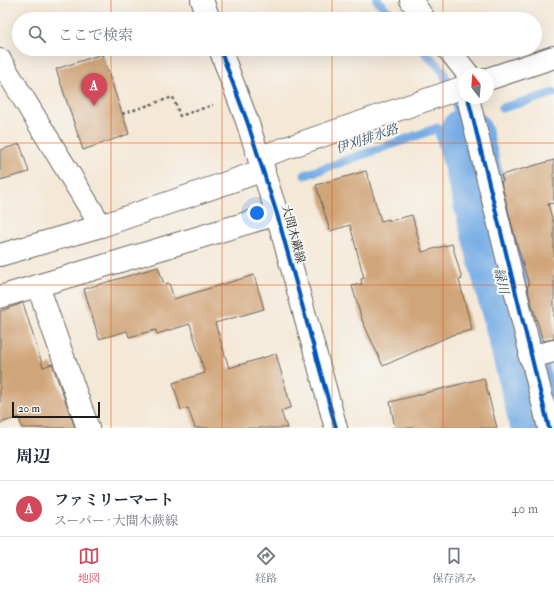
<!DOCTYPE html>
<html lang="ja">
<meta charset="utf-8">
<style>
body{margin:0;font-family:"IM FELL Double Pica","Noto Serif JP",serif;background:#f6f6f7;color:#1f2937}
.compass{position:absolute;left:458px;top:68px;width:36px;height:36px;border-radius:50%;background:#fff;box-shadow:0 4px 16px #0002;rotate:344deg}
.scale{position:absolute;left:12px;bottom:10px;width:88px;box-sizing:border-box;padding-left:4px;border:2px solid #1c1c1c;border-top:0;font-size:11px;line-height:14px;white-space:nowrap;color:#1c1c1c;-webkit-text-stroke:3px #f6f6f2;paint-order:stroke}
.you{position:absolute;left:257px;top:213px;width:14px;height:14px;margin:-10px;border:3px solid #fff;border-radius:50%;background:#1a73e8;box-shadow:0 0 0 6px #1a73e833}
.badge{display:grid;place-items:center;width:26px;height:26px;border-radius:50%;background:#d1495b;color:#fff;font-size:13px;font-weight:700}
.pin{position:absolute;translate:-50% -33px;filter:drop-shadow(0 1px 2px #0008)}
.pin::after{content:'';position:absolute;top:21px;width:14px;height:12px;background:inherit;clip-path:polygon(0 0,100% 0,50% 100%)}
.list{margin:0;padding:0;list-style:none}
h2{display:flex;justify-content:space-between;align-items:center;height:52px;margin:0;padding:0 16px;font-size:17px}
h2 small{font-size:13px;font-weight:400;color:#747a83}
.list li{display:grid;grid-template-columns:26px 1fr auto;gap:12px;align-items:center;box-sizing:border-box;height:56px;padding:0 16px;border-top:1px solid #e0e1e3}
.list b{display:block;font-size:15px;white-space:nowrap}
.list p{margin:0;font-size:13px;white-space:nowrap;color:#747a83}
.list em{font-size:13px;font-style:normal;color:#747a83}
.icon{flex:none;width:22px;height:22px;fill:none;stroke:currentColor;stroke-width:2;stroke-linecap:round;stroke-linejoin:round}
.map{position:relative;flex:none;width:554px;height:428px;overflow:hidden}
.search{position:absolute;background:#fff;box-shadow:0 4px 16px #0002;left:12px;right:12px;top:12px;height:44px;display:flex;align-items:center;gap:10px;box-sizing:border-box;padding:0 14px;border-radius:22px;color:#747a83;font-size:15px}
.sheet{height:108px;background:#fff}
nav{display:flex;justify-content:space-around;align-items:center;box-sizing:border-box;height:56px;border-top:1px solid #e0e1e3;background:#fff;font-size:11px;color:#747a83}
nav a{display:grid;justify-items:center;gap:2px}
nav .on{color:#d1495b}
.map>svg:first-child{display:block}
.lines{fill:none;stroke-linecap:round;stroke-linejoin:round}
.stream{stroke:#77ade5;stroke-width:9}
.river{stroke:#77ade5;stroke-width:53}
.building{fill:#d0a579}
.minor-casing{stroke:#68635d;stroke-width:24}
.secondary-casing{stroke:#68635d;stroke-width:24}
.path{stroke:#68635d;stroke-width:2.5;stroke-dasharray:3 3;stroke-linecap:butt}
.minor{stroke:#fff;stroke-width:22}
.secondary{stroke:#fff;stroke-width:22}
.cycleway-casing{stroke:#f6f6f2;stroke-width:6}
.cycleway{stroke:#0057b8;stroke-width:4}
.grid{fill:none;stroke:#de560d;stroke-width:1;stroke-opacity:0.55}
.labels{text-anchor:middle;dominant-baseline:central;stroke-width:4;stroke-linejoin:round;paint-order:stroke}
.street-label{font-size:12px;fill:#1c1c1c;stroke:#f6f6f2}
.water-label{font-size:13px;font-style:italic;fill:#40566c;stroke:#f6f6f2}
</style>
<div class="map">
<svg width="554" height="428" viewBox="0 0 554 428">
<rect width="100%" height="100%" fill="#f6f6f2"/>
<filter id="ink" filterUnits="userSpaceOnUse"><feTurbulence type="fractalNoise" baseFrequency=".025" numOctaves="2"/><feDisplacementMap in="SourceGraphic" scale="8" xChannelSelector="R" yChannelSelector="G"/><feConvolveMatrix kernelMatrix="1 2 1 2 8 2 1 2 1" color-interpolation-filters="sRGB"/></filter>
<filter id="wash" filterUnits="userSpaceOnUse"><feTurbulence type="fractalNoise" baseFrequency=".012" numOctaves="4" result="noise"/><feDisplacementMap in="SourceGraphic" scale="16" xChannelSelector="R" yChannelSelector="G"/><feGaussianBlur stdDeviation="0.9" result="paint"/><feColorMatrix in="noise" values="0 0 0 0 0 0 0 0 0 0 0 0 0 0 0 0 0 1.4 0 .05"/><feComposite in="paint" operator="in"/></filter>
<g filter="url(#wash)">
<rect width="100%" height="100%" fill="#f4e8d6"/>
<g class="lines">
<!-- stream -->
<g class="stream">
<path d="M 377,0 L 395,19"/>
<path d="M 422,49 L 443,71 L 458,110"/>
<path d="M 502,108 L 554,93"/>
<path d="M 305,175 L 438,128 L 515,428"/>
</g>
<!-- river -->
<path class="river" d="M 466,134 L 537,428"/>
</g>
<g id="blocks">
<!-- building -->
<g class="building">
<path d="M 102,54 L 129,134 L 83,150 L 56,69 Z"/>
<path d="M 20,144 L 29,172 L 0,180 L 0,150 Z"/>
<path d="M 554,160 L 554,203 L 548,204 L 554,225 L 554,339 L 543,341 L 529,295 L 527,286 L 529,285 L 515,237 L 501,182 L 503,181 L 501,175 Z"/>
<path d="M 366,171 L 381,221 L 389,219 L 389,221 L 412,215 L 422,252 L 452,244 L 462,279 L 459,280 L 472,330 L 452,335 L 383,366 L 362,320 L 352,286 L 362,284 L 361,279 L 364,278 L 350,225 L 330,231 L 316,185 Z"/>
<path d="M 158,267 L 164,284 L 169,283 L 174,299 L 254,275 L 264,309 L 215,323 L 229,368 L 276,354 L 291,407 L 281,411 L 287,428 L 195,428 L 188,408 L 181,410 L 173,383 L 205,373 L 190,324 L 157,334 L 156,330 L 129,337 L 127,331 L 99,339 L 84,289 Z"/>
<path d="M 23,303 L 43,367 L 52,364 L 75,428 L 22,428 L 19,417 L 0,423 L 0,311 Z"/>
<path d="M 484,378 L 497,428 L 395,428 L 390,402 Z"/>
</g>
</g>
</g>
<g filter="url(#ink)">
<use href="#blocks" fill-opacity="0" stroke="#68635d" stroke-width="1"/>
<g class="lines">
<!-- minor casing -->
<g class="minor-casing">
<g id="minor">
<path d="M 411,0 L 424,19"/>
<path d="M 448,49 L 468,74"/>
<path d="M 0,60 L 101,226"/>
<path d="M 488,79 L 554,57"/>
<path d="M 468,98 L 549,428"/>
<path d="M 260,157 L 464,87"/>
<path d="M 0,255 L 101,226 L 264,170"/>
<path d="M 38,286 L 88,428"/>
<path d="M 0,297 L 277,214"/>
<path d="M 530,357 L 554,351"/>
</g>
</g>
<!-- secondary casing -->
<g class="secondary-casing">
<g id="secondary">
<path d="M 202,0 L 209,19"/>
<path d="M 220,49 L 247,121 L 277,214 L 336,428"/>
</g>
</g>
<!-- path -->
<path class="path" d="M 122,114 L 173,97 L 180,116 L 213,105"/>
<!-- minor -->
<use href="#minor" class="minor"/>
<!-- secondary -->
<use href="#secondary" class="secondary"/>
<!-- cycleway casing -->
<g class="cycleway-casing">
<g id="cycleway">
<path d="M 220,49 L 247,121 L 277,214 L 336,428"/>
<path d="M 468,98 L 549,428"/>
</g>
</g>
<!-- cycleway -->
<use href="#cycleway" class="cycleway"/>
</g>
</g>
<!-- grid -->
<path class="grid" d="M 111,0 L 111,19M 222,0 L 222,19M 332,0 L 332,19M 443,0 L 443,19M 111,49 L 111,428M 222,49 L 222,428M 332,49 L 332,428M 443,49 L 443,428M 0,143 L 554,143M 0,285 L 554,285"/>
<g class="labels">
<!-- street labels -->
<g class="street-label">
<text transform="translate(293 234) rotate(75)">大間木蕨線</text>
</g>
<!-- water labels -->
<g class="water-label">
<text transform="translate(367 139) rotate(-19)">伊刈排水路</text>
<text transform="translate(501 281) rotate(76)">緑川</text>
</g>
</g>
</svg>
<svg class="compass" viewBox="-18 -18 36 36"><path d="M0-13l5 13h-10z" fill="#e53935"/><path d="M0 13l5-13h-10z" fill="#747a83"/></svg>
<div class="scale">20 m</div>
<div class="you"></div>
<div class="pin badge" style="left:94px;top:106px">A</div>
<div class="search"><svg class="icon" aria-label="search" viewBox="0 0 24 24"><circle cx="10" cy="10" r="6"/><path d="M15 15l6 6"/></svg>ここで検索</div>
</div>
<section class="sheet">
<h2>周辺<small></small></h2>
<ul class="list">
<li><span class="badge">A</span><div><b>ファミリーマート</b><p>スーパー · 大間木蕨線</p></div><em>40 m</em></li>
</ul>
</section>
<nav>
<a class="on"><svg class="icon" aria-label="map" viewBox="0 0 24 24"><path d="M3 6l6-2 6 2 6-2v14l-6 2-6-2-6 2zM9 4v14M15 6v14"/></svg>地図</a>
<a><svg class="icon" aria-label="directions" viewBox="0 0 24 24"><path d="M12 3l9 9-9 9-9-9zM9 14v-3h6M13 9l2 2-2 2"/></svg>経路</a>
<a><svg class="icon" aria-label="saved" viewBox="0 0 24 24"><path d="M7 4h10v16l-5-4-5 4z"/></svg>保存済み</a>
</nav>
